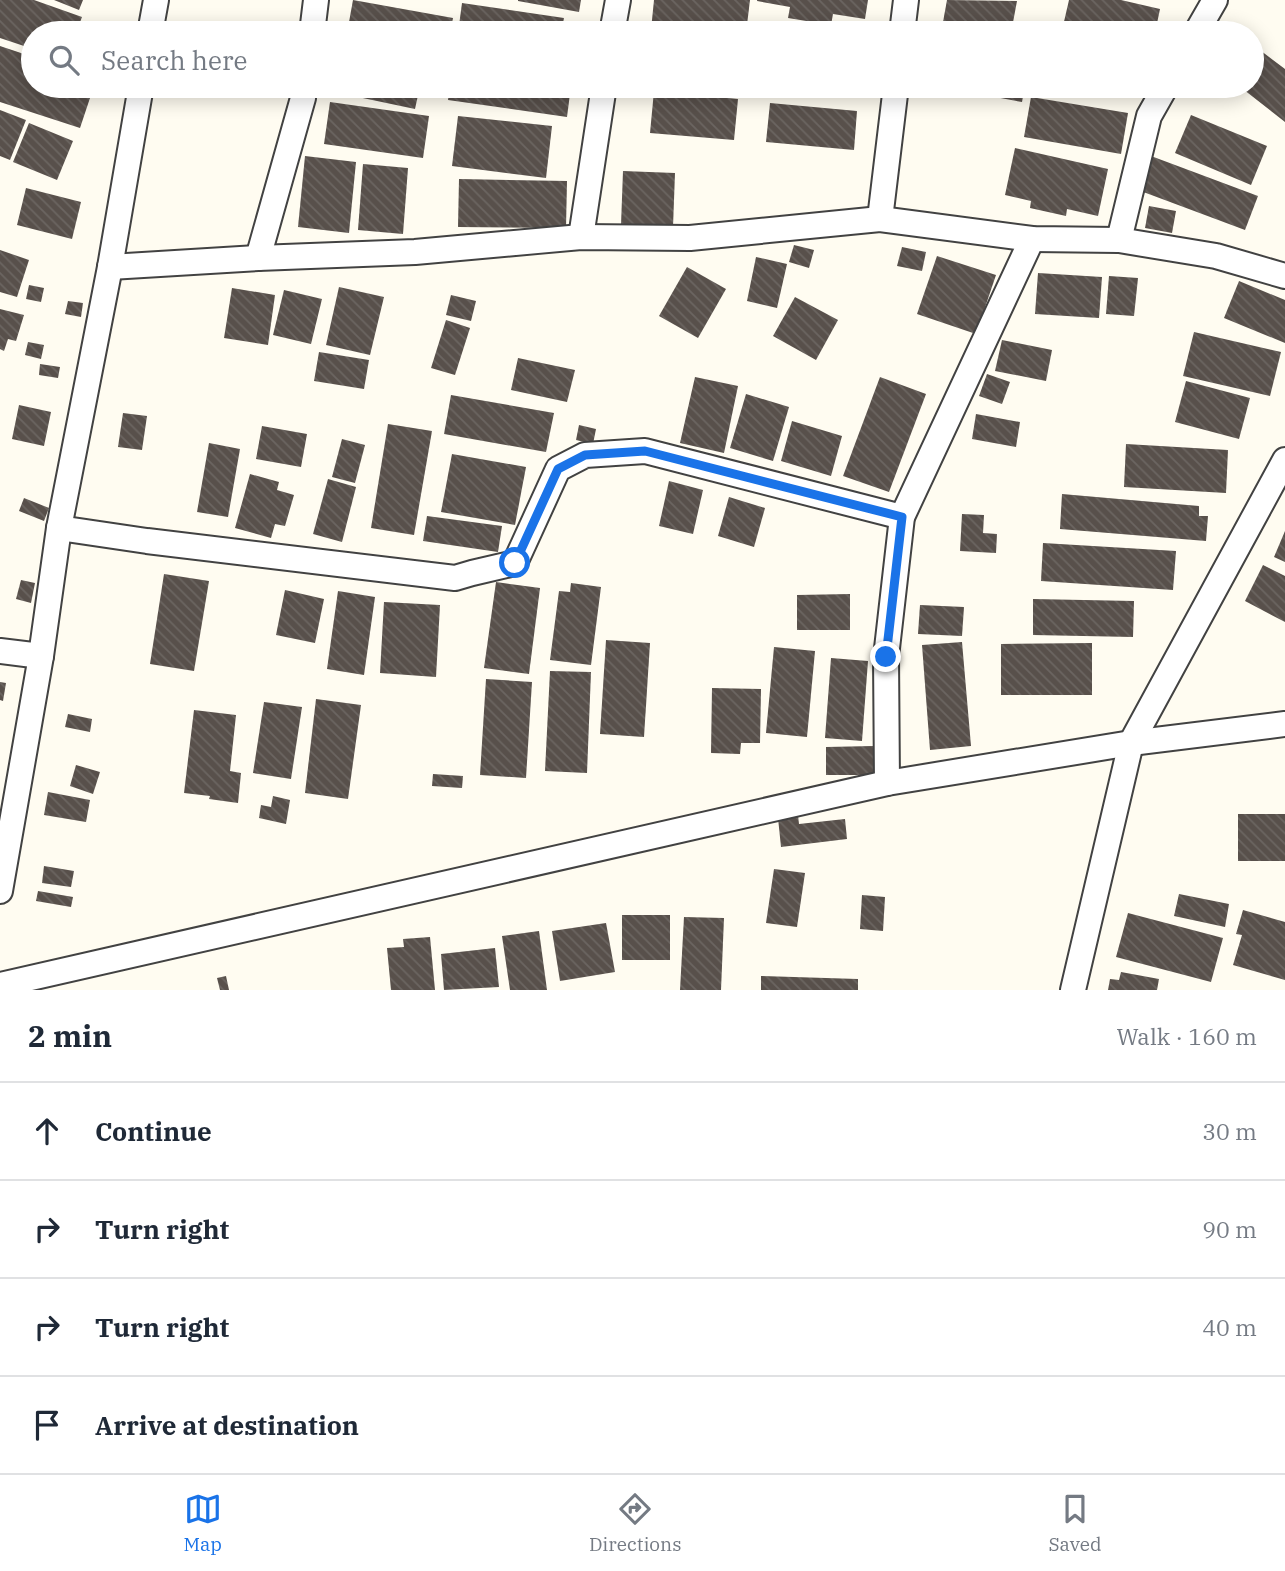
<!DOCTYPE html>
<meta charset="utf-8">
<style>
body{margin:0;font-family:"IBM Plex Serif",serif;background:#f2f2f3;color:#1f2937}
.stop{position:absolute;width:21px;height:21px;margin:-16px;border:5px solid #1a73e8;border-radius:50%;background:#fff}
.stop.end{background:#1a73e8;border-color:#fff;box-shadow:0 2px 7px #0008}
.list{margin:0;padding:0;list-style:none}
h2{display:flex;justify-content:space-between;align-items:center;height:91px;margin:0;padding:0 28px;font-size:30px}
h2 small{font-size:23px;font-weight:400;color:#747a83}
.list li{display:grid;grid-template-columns:46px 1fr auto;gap:21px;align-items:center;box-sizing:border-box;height:98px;padding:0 28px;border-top:2px solid #e0e1e3}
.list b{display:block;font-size:26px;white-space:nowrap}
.list em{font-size:23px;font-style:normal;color:#747a83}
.icon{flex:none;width:38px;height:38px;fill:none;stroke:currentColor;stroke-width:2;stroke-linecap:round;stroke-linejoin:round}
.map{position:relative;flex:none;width:1285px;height:990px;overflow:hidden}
.search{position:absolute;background:#fff;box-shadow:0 4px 18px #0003;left:21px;right:21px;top:21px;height:77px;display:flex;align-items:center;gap:18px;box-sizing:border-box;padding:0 24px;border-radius:38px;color:#747a83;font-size:26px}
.sheet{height:483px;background:#fff}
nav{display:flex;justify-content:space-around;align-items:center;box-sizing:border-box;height:98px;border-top:2px solid #e0e1e3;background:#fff;font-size:19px;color:#747a83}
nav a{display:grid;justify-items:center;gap:4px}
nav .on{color:#1a73e8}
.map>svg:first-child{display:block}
.building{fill:url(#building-back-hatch)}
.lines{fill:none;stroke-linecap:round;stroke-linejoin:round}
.street-casing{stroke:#424242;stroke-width:28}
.street{stroke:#fff;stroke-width:24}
.route{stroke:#1a73e8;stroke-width:9}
</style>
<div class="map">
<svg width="1285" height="990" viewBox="0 0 1285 990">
<defs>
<pattern id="building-back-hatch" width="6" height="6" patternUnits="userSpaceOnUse" patternTransform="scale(1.75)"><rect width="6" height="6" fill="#58504b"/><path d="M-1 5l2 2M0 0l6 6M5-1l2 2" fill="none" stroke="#6b6561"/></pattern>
</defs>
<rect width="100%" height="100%" fill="#fffcf1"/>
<!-- building -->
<g class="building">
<path d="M 0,0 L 34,0 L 82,17 L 76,33 L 33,33 L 33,49 L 0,38 Z"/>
<path d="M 54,0 L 83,0 L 79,10 Z"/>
<path d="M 353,0 L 453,18 L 450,33 L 347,33 Z"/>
<path d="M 518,0 L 581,0 L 579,12 L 518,1 Z"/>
<path d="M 654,0 L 750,0 L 746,33 L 680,33 L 651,30 Z"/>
<path d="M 757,0 L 868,0 L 865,19 L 833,14 L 831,25 L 788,18 L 790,7 L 757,1 Z"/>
<path d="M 947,0 L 1017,1 L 1011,33 L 941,33 Z"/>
<path d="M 1069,0 L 1121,0 L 1160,9 L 1155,33 L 1095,33 L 1063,26 Z"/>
<path d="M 462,3 L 564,18 L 561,33 L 458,33 Z"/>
<path d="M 98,21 L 117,25 L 115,33 L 95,33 Z"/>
<path d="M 1252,44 L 1285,69 L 1285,122 L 1239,86 L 1252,86 Z"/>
<path d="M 0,46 L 33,57 L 33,86 L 94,86 L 80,128 L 0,102 Z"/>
<path d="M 341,86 L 420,86 L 415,109 L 339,93 Z"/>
<path d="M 450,86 L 571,86 L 567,117 L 448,100 Z"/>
<path d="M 713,86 L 739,86 L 739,91 L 712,87 Z"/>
<path d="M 941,86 L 1025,86 L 1022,102 L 941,87 Z"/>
<path d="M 1091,86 L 1139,86 L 1137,96 L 1091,87 Z"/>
<path d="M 654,91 L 738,99 L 734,140 L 650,133 Z"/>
<path d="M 1031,97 L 1128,113 L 1121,154 L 1024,137 Z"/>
<path d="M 330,102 L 429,116 L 423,158 L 324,144 Z"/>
<path d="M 770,103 L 857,111 L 854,150 L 766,142 Z"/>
<path d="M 0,110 L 26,120 L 10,160 L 0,156 Z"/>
<path d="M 1191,115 L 1267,146 L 1251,185 L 1175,153 Z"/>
<path d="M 458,116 L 552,126 L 546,178 L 452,166 Z"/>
<path d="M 29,123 L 73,141 L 57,180 L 13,162 Z"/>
<path d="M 1015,148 L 1108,169 L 1098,216 L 1067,209 L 1066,216 L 1030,208 L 1031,201 L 1005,195 Z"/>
<path d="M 305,156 L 356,162 L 349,233 L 298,227 Z"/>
<path d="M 1151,156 L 1258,196 L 1245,230 L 1138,190 Z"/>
<path d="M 363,164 L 408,168 L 403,234 L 358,230 Z"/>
<path d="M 623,171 L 675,173 L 673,227 L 621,225 Z"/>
<path d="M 459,179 L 567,181 L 566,228 L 458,227 Z"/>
<path d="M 26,188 L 81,202 L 72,239 L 17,225 Z"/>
<path d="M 1149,206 L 1176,211 L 1172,233 L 1145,228 Z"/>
<path d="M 794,245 L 814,250 L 809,268 L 789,262 Z"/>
<path d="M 902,247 L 926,252 L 922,271 L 897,266 Z"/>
<path d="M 0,250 L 29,260 L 17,297 L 0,292 Z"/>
<path d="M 937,256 L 996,275 L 976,334 L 917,314 Z"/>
<path d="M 756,257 L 787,264 L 777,308 L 747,301 Z"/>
<path d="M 687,267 L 726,289 L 698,338 L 659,316 Z"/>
<path d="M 1038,273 L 1102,277 L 1099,318 L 1035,314 Z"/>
<path d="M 1109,276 L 1138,278 L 1134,316 L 1106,314 Z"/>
<path d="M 1239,281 L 1285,300 L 1285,343 L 1224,318 Z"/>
<path d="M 29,285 L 44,288 L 41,302 L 26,299 Z"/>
<path d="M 339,287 L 384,297 L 370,355 L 326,345 Z"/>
<path d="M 232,288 L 275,295 L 268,345 L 224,338 Z"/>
<path d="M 284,290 L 322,299 L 311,344 L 273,335 Z"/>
<path d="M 451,295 L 476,301 L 471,321 L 446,315 Z"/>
<path d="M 795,297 L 838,320 L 816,360 L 773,336 Z"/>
<path d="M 68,301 L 83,303 L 81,317 L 65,314 Z"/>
<path d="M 0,309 L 24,315 L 16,341 L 8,339 L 4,351 L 0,349 Z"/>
<path d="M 446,320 L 470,328 L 455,375 L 431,368 Z"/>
<path d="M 1194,332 L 1281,352 L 1270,396 L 1183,376 Z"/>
<path d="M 1002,340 L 1052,350 L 1046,381 L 995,371 Z"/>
<path d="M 28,342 L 44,345 L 41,359 L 25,355 Z"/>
<path d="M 319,352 L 369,360 L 364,389 L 314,381 Z"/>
<path d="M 518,358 L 575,370 L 567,402 L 511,390 Z"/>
<path d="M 40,364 L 60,367 L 58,378 L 39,375 Z"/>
<path d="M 987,374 L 1010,382 L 1002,404 L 979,396 Z"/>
<path d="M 695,377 L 738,386 L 724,453 L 680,443 Z"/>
<path d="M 880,377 L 926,394 L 889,492 L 843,476 Z"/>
<path d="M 1186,381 L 1250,398 L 1239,439 L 1175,422 Z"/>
<path d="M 746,394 L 789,407 L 773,461 L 730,448 Z"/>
<path d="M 451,395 L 554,413 L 546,452 L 444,434 Z"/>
<path d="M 19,405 L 51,412 L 44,446 L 12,439 Z"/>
<path d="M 123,413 L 147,416 L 142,450 L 118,447 Z"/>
<path d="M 976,414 L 1020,422 L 1016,447 L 972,439 Z"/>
<path d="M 792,421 L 842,436 L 831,476 L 781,461 Z"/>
<path d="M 388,424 L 432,431 L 414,535 L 371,528 Z"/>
<path d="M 579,425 L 596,429 L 593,444 L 576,440 Z"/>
<path d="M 262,426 L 307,434 L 301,467 L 256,459 Z"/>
<path d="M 342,439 L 365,445 L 355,483 L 332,477 Z"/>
<path d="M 209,443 L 240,449 L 228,517 L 197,512 Z"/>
<path d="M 1126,444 L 1228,450 L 1226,493 L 1124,487 Z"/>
<path d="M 452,454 L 526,467 L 515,525 L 441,512 Z"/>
<path d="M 250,474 L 279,482 L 277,490 L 294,495 L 285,526 L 275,524 L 271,538 L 235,528 Z"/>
<path d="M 328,479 L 356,487 L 342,542 L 313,534 Z"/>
<path d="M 669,481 L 703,490 L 693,534 L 659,526 Z"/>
<path d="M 1062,494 L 1199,506 L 1199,516 L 1208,516 L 1206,541 L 1060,529 Z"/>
<path d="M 729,497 L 765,508 L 754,547 L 718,536 Z"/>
<path d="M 24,498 L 49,508 L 44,521 L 19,511 Z"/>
<path d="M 962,514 L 984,515 L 983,533 L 997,534 L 996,553 L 960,551 Z"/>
<path d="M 427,516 L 502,526 L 498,552 L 423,541 Z"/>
<path d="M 1285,531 L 1285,562 L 1274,557 Z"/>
<path d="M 1043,543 L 1176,551 L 1173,590 L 1041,581 Z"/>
<path d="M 1263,565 L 1285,576 L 1285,622 L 1245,601 Z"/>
<path d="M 164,574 L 209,581 L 194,671 L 150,664 Z"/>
<path d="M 21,580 L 35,583 L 31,603 L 16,599 Z"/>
<path d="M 496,582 L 540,588 L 529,674 L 484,668 Z"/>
<path d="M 571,583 L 601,587 L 591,665 L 550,660 L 559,591 L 570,592 Z"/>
<path d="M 285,590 L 324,599 L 315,643 L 276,635 Z"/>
<path d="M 338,591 L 375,597 L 364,675 L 327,669 Z"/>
<path d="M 850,594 L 850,630 L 797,630 L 797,595 Z"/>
<path d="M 1033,599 L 1134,601 L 1133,637 L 1033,635 Z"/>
<path d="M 384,602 L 440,605 L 436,677 L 380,673 Z"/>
<path d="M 920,605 L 964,607 L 962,636 L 918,634 Z"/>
<path d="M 606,640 L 650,643 L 644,737 L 600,734 Z"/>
<path d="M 962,642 L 971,746 L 930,750 L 922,645 Z"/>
<path d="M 1092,643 L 1092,695 L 1001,695 L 1001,644 Z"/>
<path d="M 774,647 L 815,651 L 807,737 L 766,733 Z"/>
<path d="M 831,658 L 868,661 L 862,741 L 825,738 Z"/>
<path d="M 550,671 L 591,672 L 587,773 L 545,771 Z"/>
<path d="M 486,679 L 532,682 L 526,778 L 480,775 Z"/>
<path d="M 0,682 L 6,683 L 3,701 L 0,700 Z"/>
<path d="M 712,688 L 761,689 L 760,743 L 741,743 L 740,754 L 711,753 Z"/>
<path d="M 316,699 L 361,705 L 348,799 L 305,793 Z"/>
<path d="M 264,702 L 302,707 L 291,779 L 253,773 Z"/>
<path d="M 194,710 L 236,715 L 230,771 L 241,773 L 238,803 L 209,799 L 210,796 L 184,793 Z"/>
<path d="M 68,714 L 92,719 L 90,732 L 65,727 Z"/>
<path d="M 873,746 L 874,775 L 826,775 L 826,747 Z"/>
<path d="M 76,765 L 100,772 L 93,794 L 70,786 Z"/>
<path d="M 433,774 L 463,776 L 462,788 L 432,786 Z"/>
<path d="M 48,792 L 90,800 L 86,822 L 44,815 Z"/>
<path d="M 273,796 L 290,800 L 286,824 L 259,818 L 261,805 L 271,807 Z"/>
<rect x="1238" y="814" width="47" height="47"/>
<path d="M 798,815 L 799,824 L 845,819 L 847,839 L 781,847 L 778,818 Z"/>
<path d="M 44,866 L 74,871 L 71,887 L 42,883 Z"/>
<path d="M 774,869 L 805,873 L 797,927 L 766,923 Z"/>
<path d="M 38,891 L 73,897 L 71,907 L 36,901 Z"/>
<path d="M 1179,894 L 1229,904 L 1225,927 L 1174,916 Z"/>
<path d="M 862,895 L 885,897 L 883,931 L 860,929 Z"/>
<path d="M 1243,910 L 1285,922 L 1285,980 L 1233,965 L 1242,935 L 1236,934 Z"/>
<path d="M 1128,913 L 1223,938 L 1211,982 L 1116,957 Z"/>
<rect x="622" y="915" width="48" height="45"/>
<path d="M 684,917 L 724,918 L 721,990 L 680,990 Z"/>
<path d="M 606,923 L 615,972 L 560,981 L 552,931 Z"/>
<path d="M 539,931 L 547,990 L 510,990 L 502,936 Z"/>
<path d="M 430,937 L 435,990 L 391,990 L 387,948 L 404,947 L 403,939 Z"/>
<path d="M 495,948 L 499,987 L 444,990 L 441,954 Z"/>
<path d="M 1121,972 L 1159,979 L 1157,990 L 1108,990 L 1110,979 L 1119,980 Z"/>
<path d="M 226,976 L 229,990 L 220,990 L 217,978 Z"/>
<path d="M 761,976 L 858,979 L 858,990 L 761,990 Z"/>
</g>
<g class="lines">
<!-- street casing -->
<g class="street-casing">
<g id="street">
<path d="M 150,33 L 156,0"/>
<path d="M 312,33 L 316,0"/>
<path d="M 612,33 L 618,0"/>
<path d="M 902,33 L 906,0"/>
<path d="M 1196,33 L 1215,0"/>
<path d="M 880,219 L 896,86"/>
<path d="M 581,237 L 604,86"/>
<path d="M 1119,240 L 1149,116 L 1166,86"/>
<path d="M 258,258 L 303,98 L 304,86"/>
<path d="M 110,267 L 258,258 L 415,252 L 581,237 L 690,238 L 880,219 L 1032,239 L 1119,240 L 1216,256 L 1285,276"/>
<path d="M 59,528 L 147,541 L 455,578 L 472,573 L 515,563 L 558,469 L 585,455 L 645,451 L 902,517"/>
<path d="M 0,651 L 41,656"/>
<path d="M 887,783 L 886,657 L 902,517 L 1032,239"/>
<path d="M 0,891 L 41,656 L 59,528 L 110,267 L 141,86"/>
<path d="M 0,985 L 887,783 L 1131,743 L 1285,724"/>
<path d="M 1073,990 L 1131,743 L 1285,460"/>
</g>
</g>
<!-- street -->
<use href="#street" class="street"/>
</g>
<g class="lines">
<!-- route -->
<path class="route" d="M 515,563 L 558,469 L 585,455 L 645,451 L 902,517 L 886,657"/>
</g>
</svg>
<div class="stop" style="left:515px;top:563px"></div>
<div class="stop end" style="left:886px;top:657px"></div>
<div class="search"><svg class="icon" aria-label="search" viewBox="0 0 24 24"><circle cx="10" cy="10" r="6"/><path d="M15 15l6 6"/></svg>Search here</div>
</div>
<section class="sheet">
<h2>2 min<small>Walk · 160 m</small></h2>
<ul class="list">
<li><svg class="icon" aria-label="ahead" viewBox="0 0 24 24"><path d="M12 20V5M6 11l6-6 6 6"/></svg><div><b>Continue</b></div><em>30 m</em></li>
<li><svg class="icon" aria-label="right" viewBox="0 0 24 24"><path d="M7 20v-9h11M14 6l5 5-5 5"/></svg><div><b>Turn right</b></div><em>90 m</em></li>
<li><svg class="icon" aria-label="right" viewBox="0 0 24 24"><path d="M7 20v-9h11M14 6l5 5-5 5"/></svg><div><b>Turn right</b></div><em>40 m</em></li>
<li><svg class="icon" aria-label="arrive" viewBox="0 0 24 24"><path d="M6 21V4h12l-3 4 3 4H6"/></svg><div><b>Arrive at destination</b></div></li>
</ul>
</section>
<nav>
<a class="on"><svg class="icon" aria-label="map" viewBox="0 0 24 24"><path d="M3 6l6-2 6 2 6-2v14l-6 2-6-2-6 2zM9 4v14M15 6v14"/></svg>Map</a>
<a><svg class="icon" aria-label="directions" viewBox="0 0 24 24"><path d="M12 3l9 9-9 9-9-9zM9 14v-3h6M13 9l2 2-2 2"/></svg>Directions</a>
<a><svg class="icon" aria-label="saved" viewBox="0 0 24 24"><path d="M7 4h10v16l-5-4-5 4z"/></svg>Saved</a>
</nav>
